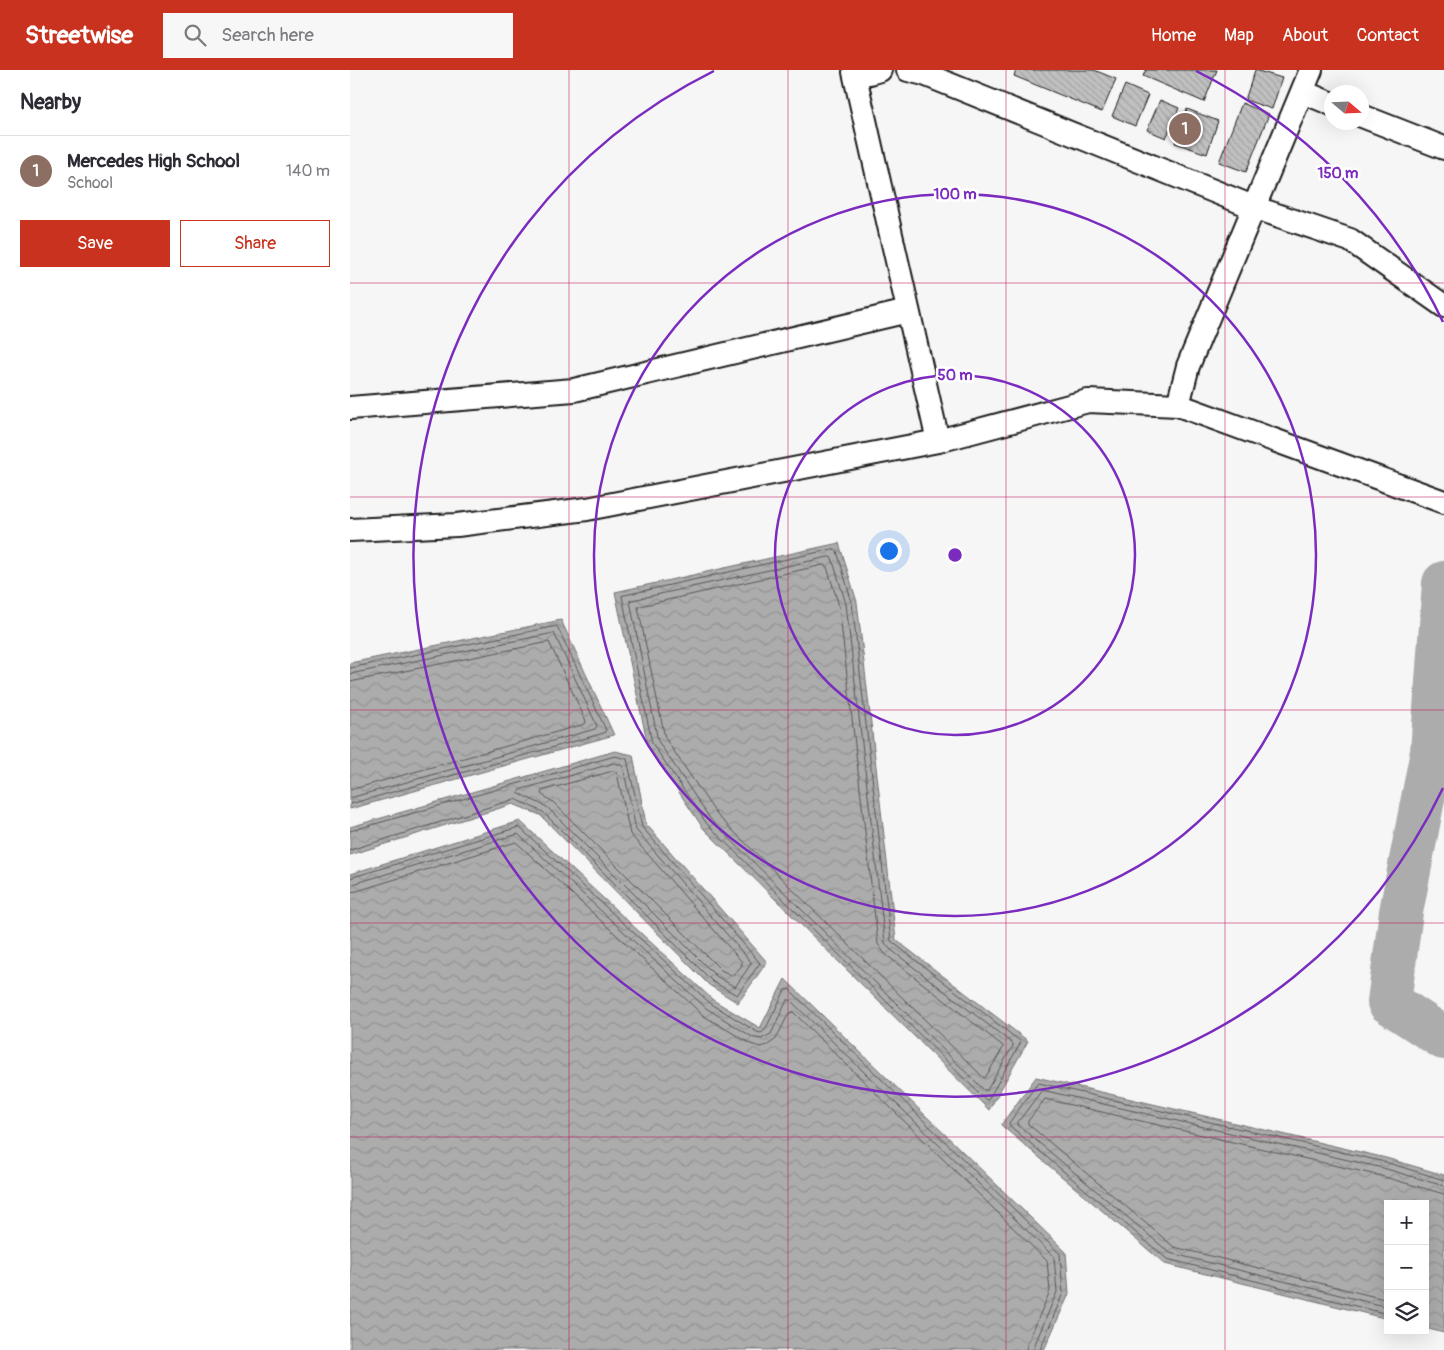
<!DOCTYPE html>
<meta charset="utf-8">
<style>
body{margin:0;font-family:Pangolin,sans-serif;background:#f7f7f7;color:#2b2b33}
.controls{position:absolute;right:15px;bottom:15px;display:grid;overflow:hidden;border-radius:0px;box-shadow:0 5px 20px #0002}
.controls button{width:45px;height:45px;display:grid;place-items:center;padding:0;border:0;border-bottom:1px solid #e1e1e2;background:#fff;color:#2b2b33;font:25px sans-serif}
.compass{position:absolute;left:974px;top:15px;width:45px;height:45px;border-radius:50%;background:#fff;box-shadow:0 5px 20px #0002;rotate:109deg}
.you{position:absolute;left:538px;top:480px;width:18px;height:18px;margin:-12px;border:4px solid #fff;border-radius:50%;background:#1a73e8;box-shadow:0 0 0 8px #1a73e833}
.badge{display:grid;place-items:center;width:32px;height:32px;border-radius:50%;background:#c8321e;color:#fff;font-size:16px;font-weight:700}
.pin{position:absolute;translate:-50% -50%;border:2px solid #fff;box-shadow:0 1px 5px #0006}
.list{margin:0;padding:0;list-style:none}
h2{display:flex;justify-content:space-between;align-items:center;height:65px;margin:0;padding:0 20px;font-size:21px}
h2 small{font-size:16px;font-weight:400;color:#7c7c81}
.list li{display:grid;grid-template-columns:32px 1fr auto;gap:15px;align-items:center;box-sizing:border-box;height:70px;padding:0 20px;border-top:1px solid #e1e1e2}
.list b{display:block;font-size:19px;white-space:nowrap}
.list p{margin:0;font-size:16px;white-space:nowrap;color:#7c7c81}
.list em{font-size:16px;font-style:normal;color:#7c7c81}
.actions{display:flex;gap:10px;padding:15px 20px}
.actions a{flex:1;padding:11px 0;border:1px solid #c8321e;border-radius:0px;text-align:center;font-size:18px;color:#c8321e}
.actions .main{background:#c8321e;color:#fff}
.icon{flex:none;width:28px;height:28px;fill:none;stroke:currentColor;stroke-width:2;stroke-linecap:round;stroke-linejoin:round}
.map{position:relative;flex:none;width:1094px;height:1280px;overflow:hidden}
header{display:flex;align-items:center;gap:30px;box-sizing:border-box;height:70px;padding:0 25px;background:#c8321e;color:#fff}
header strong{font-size:24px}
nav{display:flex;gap:28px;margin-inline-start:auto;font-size:18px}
.search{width:350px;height:45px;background:#f7f7f7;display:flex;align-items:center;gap:12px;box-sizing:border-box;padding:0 18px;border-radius:0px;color:#7c7c81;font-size:19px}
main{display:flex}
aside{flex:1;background:#fff}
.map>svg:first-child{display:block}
.water{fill:url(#water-waves);stroke:#727272}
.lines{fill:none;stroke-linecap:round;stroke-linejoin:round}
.shore{stroke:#565656;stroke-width:1}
.river{stroke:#acacac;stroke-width:44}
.building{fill:url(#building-back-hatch);stroke:#1c1c1c}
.street-casing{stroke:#1c1c1c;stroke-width:26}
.street{stroke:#fff;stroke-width:22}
.grid{fill:none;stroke:#c2185b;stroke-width:1;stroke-opacity:0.55}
.ring{fill:none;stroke:#7b2cbf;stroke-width:2.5}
.centre{fill:#7b2cbf;stroke:#fff;stroke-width:2.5}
.ring-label{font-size:15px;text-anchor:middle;font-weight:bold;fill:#7b2cbf;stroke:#fff;stroke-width:5;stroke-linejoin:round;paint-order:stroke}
</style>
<header>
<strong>Streetwise</strong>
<div class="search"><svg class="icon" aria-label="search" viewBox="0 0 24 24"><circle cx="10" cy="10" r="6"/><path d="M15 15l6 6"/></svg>Search here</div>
<nav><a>Home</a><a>Map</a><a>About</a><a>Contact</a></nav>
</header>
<main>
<aside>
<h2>Nearby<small></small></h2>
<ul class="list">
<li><span class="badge" style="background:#8d6e63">1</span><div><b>Mercedes High School</b><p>School</p></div><em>140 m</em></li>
</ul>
<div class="actions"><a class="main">Save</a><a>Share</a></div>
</aside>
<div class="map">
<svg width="1094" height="1280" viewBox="0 0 1094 1280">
<defs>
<pattern id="water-waves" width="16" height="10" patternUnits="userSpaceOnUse" patternTransform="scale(1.25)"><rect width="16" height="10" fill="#acacac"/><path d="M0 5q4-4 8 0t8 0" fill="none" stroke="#939393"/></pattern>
<pattern id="building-back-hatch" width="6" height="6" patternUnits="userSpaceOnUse" patternTransform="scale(1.25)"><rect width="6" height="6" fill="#c0c0c0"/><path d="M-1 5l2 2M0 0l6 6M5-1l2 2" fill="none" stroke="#a4a4a4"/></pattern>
</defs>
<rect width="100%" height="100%" fill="#f6f6f6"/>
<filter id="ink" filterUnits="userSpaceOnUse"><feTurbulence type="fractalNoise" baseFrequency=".02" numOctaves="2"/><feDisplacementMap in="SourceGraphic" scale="10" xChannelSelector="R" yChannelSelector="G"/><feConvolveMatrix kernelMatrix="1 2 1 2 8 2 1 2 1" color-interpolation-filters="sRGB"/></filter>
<g filter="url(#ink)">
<!-- water -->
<g class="water">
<path d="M 489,473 L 507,532 L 546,870 L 678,971 L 639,1040 L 353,758 L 298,676 L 265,522 Z"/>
<path d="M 211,550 L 264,665 L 0,739 L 0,593 Z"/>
<path d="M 265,681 L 283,685 L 296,754 L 417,892 L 388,933 L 359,915 L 190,745 L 163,734 L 0,785 L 0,757 Z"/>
<path d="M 170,751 L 363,930 L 410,958 L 435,909 L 716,1182 L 719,1224 L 694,1280 L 0,1280 L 0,804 Z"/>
<path d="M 686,1007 L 1036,1088 L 1094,1105 L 1094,1263 L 1075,1258 L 1075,1134 L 1038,1134 L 1038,1249 L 815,1194 L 651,1055 Z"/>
</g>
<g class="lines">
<!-- shore -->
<g class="shore">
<path d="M 484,479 L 487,481 L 502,533 L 541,871 L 671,972 L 638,1030 L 636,1030 L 357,754 L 302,673 L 272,526 Z"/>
<path d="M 479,487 L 482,488 L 496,534 L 535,873 L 540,879 L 663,974 L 663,976 L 637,1020 L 634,1020 L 361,750 L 308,671 L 280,531 Z"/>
<path d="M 474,495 L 477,497 L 489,536 L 528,874 L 535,884 L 653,976 L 653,978 L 635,1008 L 633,1007 L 367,745 L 315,668 L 288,537 Z"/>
<path d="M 0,598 L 207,556 L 256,660 L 254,663 L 0,734"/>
<path d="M 0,604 L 204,563 L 247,656 L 245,659 L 0,728"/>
<path d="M 0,612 L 199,572 L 236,651 L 235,654 L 0,720"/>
<path d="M 265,693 L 273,696 L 286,760 L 401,892 L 401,894 L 385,917 L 366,906 L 197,737 L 168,723 L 170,720 Z"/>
<path d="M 264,701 L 267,703 L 280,764 L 392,892 L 392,895 L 383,906 L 371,900 L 203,732 L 191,724 L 192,721 Z"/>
<path d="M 0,761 L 265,686 L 277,689 L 292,757 L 410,893 L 387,925 L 363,912 L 193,742 L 165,729 L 0,780"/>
<path d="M 0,808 L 169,757 L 360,933 L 407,962 L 411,963 L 415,960 L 435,920 L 439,919 L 710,1184 L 713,1223 L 690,1280"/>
<path d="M 0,815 L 168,764 L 356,938 L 404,968 L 411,969 L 421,964 L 437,930 L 440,930 L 704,1187 L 707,1222 L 685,1274 L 684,1280"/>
<path d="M 0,822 L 7,821 L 166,772 L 354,946 L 401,974 L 410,977 L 418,975 L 426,969 L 439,943 L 443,942 L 697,1191 L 700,1221 L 678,1272 L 676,1280"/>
<path d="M 1038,1230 L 824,1177 L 678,1054 L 678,1051 L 695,1029 L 1031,1106 L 1094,1124"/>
<path d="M 1038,1237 L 820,1183 L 668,1055 L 668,1052 L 692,1020 L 1033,1098 L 1094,1116"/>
<path d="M 1038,1244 L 817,1189 L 660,1056 L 659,1053 L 687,1014 L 689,1013 L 1035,1092 L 1094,1110"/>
</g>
<!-- river -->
<path class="river" d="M 1094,513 L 1082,682 L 1051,842 L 1039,932 L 1094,968"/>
</g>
<!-- building -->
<g class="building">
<path d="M 666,0 L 744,0 L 766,9 L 752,42 L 664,6 Z"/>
<path d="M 796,0 L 867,0 L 854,32 L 793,6 Z"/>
<path d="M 905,0 L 932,8 L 922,39 L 895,30 Z"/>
<path d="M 775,15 L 798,25 L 785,56 L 762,46 Z"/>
<path d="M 810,30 L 829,38 L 816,68 L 797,60 Z"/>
<path d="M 892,33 L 919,44 L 896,102 L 869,92 Z"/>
<path d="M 837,39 L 868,51 L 857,84 L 825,73 Z"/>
</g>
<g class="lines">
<!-- street casing -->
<g class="street-casing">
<g id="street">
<path d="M 530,0 L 520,3 L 504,2 L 588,371"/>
<path d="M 558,0 L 574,4 L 903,137 L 1000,170 L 1094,236"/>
<path d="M 953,22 L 982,34"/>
<path d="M 1012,46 L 1094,78"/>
<path d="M 828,335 L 838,296 L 961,0"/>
<path d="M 0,338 L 224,320 L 558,241"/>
<path d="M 0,460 L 107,455 L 237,439 L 588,371 L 738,331 L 828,335 L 1094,432"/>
</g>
</g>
<!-- street -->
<use href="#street" class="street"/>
</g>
</g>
<!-- grid -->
<path class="grid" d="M 219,0 L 219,1280M 438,0 L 438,1280M 656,0 L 656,1280M 875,0 L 875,1280M 0,213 L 1094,213M 0,427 L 1094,427M 0,640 L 1094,640M 0,853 L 1094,853M 0,1067 L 1094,1067"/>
<!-- distance rings -->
<g class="ring">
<circle cx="605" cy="485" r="180"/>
<circle cx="605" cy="485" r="361"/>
<path d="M1093 718A541 541 0 1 1 364 1M846 1A541 541 0 0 1 1093 252"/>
</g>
<circle cx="605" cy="485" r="8" class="centre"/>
<g class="ring-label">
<text x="988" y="108">150 m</text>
<text x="605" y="129">100 m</text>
<text x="605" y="310">50 m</text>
</g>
</svg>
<div class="controls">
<button>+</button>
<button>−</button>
<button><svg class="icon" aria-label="layers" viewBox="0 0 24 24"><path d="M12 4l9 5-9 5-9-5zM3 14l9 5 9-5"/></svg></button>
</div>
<svg class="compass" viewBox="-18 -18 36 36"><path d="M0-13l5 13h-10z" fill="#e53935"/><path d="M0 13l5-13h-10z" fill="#7c7c81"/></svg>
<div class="you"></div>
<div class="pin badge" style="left:835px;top:59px;background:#8d6e63">1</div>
</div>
</main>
